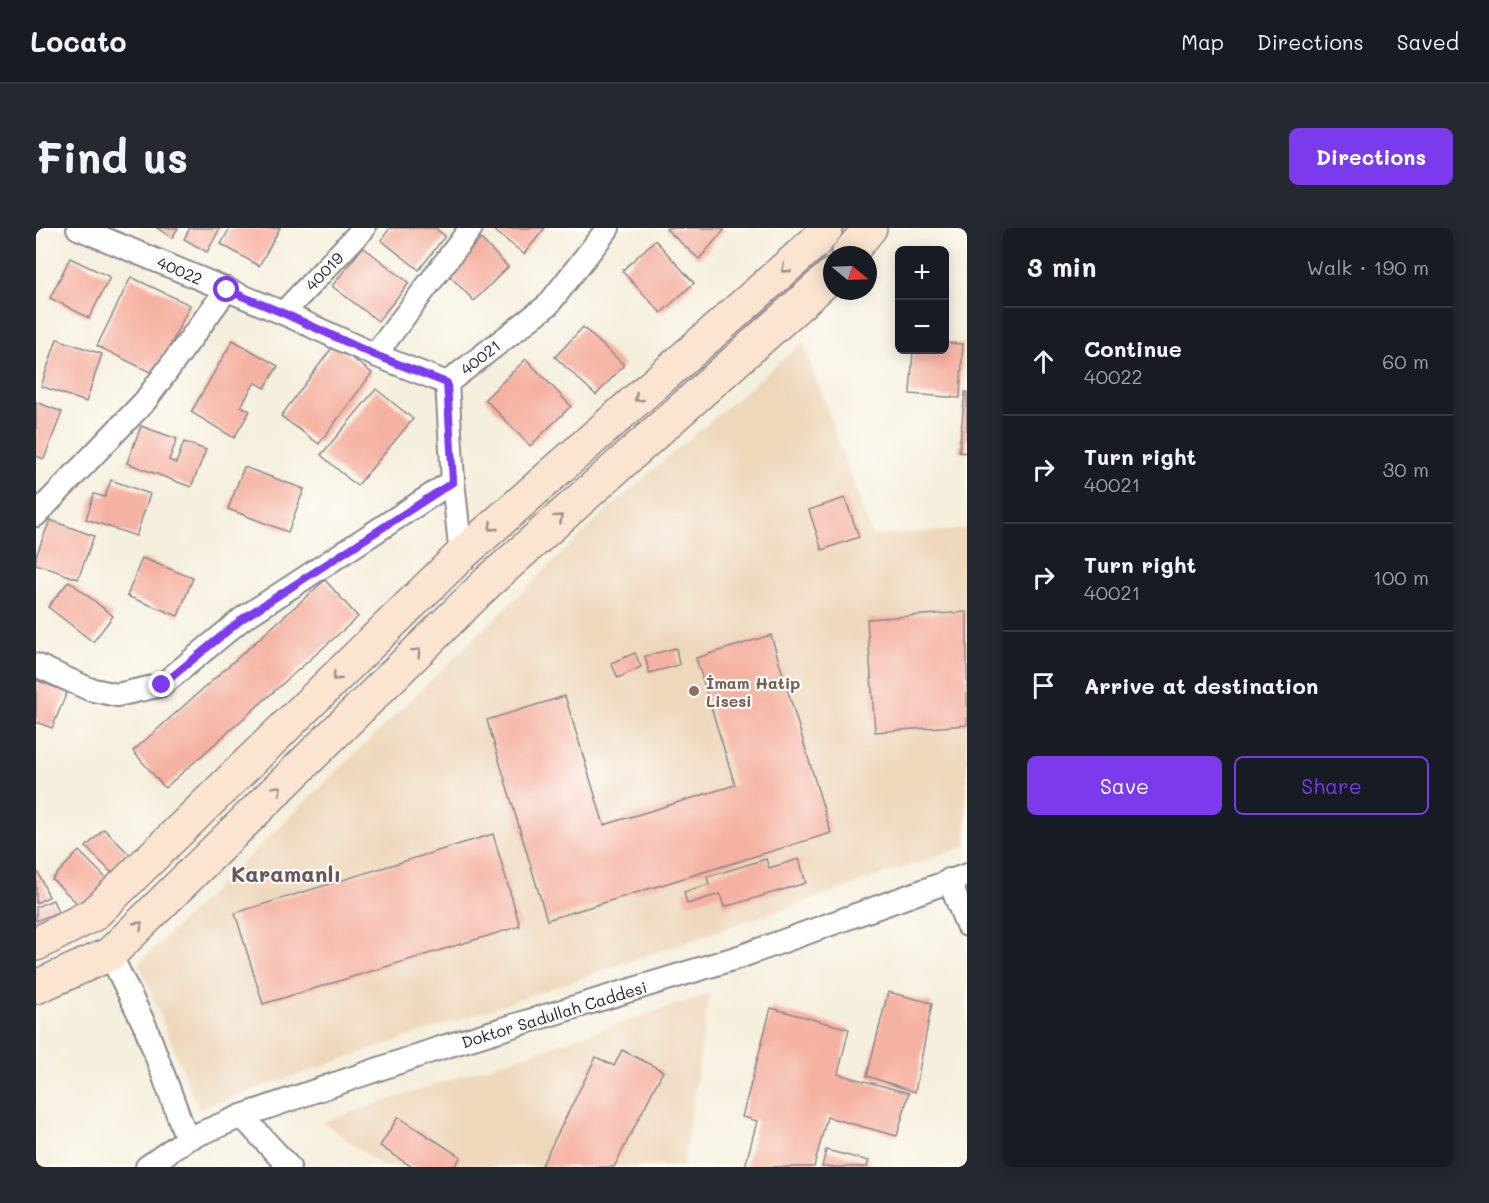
<!DOCTYPE html>
<meta charset="utf-8">
<style>
body{margin:0;font-family:Mali,sans-serif;background:#242831;color:#f1f3f6}
.controls{position:absolute;right:18px;top:18px;display:grid;overflow:hidden;border-radius:9px;box-shadow:0 3px 15px #0003}
.controls button{width:54px;height:54px;display:grid;place-items:center;padding:0;border:0;border-bottom:2px solid #363941;background:#171b24;color:#f1f3f6;font:30px sans-serif}
.compass{position:absolute;left:787px;top:18px;width:54px;height:54px;border-radius:50%;background:#171b24;box-shadow:0 3px 15px #0003;rotate:109deg}
.stop{position:absolute;width:18px;height:18px;margin:-14px;border:4px solid #7c3aed;border-radius:50%;background:#fff}
.stop.end{background:#7c3aed;border-color:#fff;box-shadow:0 2px 6px #0008}
.list{margin:0;padding:0;list-style:none}
h2{display:flex;justify-content:space-between;align-items:center;height:78px;margin:0;padding:0 24px;font-size:26px}
h2 small{font-size:20px;font-weight:400;color:#9ea1a6}
.list li{display:grid;grid-template-columns:39px 1fr auto;gap:18px;align-items:center;box-sizing:border-box;height:108px;padding:0 24px;border-top:2px solid #363941}
.list b{display:block;font-size:22px;white-space:nowrap}
.list p{margin:0;font-size:20px;white-space:nowrap;color:#9ea1a6}
.list em{font-size:20px;font-style:normal;color:#9ea1a6}
.actions{display:flex;gap:12px;padding:18px 24px}
.actions a{flex:1;padding:14px 0;border:2px solid #7c3aed;border-radius:9px;text-align:center;font-size:21px;color:#7c3aed}
.actions .main{background:#7c3aed;color:#fff}
.icon{flex:none;width:33px;height:33px;fill:none;stroke:currentColor;stroke-width:2;stroke-linecap:round;stroke-linejoin:round}
.map{position:relative;flex:none;width:931px;height:939px;overflow:hidden;border-radius:9px}
header{display:flex;align-items:center;gap:36px;box-sizing:border-box;height:84px;padding:0 30px;background:#171b24;border-bottom:2px solid #363941}
header strong{font-size:28px}
nav{display:flex;gap:33px;margin-inline-start:auto;font-size:21px}
.intro{display:flex;align-items:center;justify-content:space-between;box-sizing:border-box;height:144px;padding:0 36px}
h1{margin:0;font-size:42px}
.button{padding:15px 27px;border-radius:9px;background:#7c3aed;color:#fff;font-size:21px;font-weight:700}
main{display:flex;gap:36px;padding:0 36px}
aside{flex:1;background:#171b24;border-radius:9px;box-shadow:0 3px 15px #0003}
.map>svg:first-child{display:block}
.built{fill:#eed7bb}
.building{fill:#f5b1a1}
.lines{fill:none;stroke-linecap:round;stroke-linejoin:round}
.street-casing{stroke:#8c888c;stroke-width:26}
.secondary-casing{stroke:#8c888c;stroke-width:36}
.street{stroke:#fff;stroke-width:22}
.secondary{stroke:#fce5d0;stroke-width:33}
.oneway{stroke:#9a8d8d}
.route{stroke:#7c3aed;stroke-width:8}
.education-dot{fill:#8d6e63;stroke:#fdfcf7;stroke-width:2}
.labels{text-anchor:middle;dominant-baseline:central;stroke-width:4.5;stroke-linejoin:round;paint-order:stroke}
.street-label{font-size:16px;fill:#22223b;stroke:#fdfcf7}
.education-label{font-size:16px;font-weight:bold;fill:#785e54;stroke:#fdfcf7;text-anchor:start}
.district-label{font-size:22px;font-weight:bold;fill:#6c545f;stroke:#fdfcf7}
</style>
<header>
<strong>Locato</strong>
<nav><a>Map</a><a>Directions</a><a>Saved</a></nav>
</header>
<div class="intro"><h1>Find us</h1><a class="button">Directions</a></div>
<main>
<div class="map">
<svg width="931" height="939" viewBox="0 0 931 939">
<rect width="100%" height="100%" fill="#fdfcf7"/>
<filter id="ink" filterUnits="userSpaceOnUse"><feTurbulence type="fractalNoise" baseFrequency=".0167" numOctaves="2"/><feDisplacementMap in="SourceGraphic" scale="12" xChannelSelector="R" yChannelSelector="G"/><feConvolveMatrix kernelMatrix="1 2 1 2 8 2 1 2 1" color-interpolation-filters="sRGB"/></filter>
<filter id="wash" filterUnits="userSpaceOnUse"><feTurbulence type="fractalNoise" baseFrequency=".008" numOctaves="4" result="noise"/><feDisplacementMap in="SourceGraphic" scale="24" xChannelSelector="R" yChannelSelector="G"/><feGaussianBlur stdDeviation="1.35" result="paint"/><feColorMatrix in="noise" values="0 0 0 0 0 0 0 0 0 0 0 0 0 0 0 0 0 1.4 0 .05"/><feComposite in="paint" operator="in"/></filter>
<g filter="url(#wash)">
<rect width="100%" height="100%" fill="#f5efdd"/>
<!-- built -->
<g class="built">
<path d="M 767,114 L 836,308 L 931,301 L 931,618 L 162,881 L 103,735 L 575,278 Z"/>
<path d="M 673,766 L 647,939 L 348,939 L 287,894 Z"/>
</g>
<g id="blocks">
<!-- building -->
<g class="building">
<path d="M 121,0 L 142,0 L 136,10 Z"/>
<path d="M 154,0 L 184,0 L 171,24 L 148,11 Z"/>
<path d="M 194,0 L 244,0 L 223,38 L 185,16 Z"/>
<path d="M 354,0 L 399,0 L 409,8 L 383,42 L 345,12 Z"/>
<path d="M 455,0 L 509,0 L 488,26 Z"/>
<path d="M 631,0 L 686,0 L 688,2 L 663,31 L 630,1 Z"/>
<path d="M 445,11 L 472,39 L 438,73 L 411,45 Z"/>
<path d="M 619,12 L 658,55 L 625,85 L 586,43 Z"/>
<path d="M 327,19 L 373,55 L 342,93 L 296,58 Z"/>
<path d="M 34,30 L 74,49 L 53,90 L 14,70 Z"/>
<path d="M 95,49 L 154,77 L 120,147 L 61,118 Z"/>
<path d="M 547,99 L 588,137 L 560,167 L 519,129 Z"/>
<path d="M 21,111 L 66,126 L 50,174 L 5,158 Z"/>
<path d="M 197,112 L 242,138 L 229,160 L 219,154 L 205,178 L 214,183 L 198,210 L 155,184 Z"/>
<path d="M 908,115 L 927,116 L 924,170 L 874,166 L 877,122 L 908,122 Z"/>
<path d="M 298,117 L 336,145 L 283,216 L 245,188 Z"/>
<path d="M 490,131 L 535,178 L 494,218 L 449,171 Z"/>
<path d="M 340,161 L 377,191 L 321,258 L 285,227 Z"/>
<path d="M 929,164 L 931,164 L 931,225 L 923,224 Z"/>
<path d="M 0,174 L 26,184 L 8,231 L 0,228 Z"/>
<path d="M 105,198 L 141,211 L 133,232 L 140,235 L 148,214 L 170,222 L 155,259 L 91,235 Z"/>
<path d="M 208,239 L 268,261 L 252,304 L 192,281 Z"/>
<path d="M 75,252 L 114,266 L 100,308 L 50,291 L 58,266 L 69,269 Z"/>
<path d="M 809,270 L 823,309 L 786,322 L 773,282 Z"/>
<path d="M 14,292 L 58,308 L 42,351 L 0,336 L 0,328 Z"/>
<path d="M 106,330 L 157,350 L 142,388 L 91,368 Z"/>
<path d="M 289,352 L 322,389 L 129,560 L 97,523 Z"/>
<path d="M 33,353 L 77,388 L 57,414 L 12,379 Z"/>
<path d="M 931,384 L 931,497 L 839,504 L 831,391 Z"/>
<path d="M 735,407 L 795,605 L 511,692 L 451,492 L 529,468 L 568,597 L 699,557 L 660,430 Z"/>
<path d="M 640,420 L 643,437 L 613,445 L 609,428 Z"/>
<path d="M 599,425 L 605,439 L 582,450 L 575,435 Z"/>
<path d="M 0,452 L 31,464 L 16,500 L 0,494 Z"/>
<path d="M 68,601 L 98,631 L 80,649 L 50,619 Z"/>
<path d="M 457,606 L 484,698 L 227,776 L 199,685 Z"/>
<path d="M 43,623 L 72,652 L 45,679 L 16,651 Z"/>
<path d="M 730,631 L 733,640 L 763,631 L 770,655 L 688,679 L 684,666 L 651,676 L 648,664 L 673,656 L 671,649 Z"/>
<path d="M 0,644 L 2,644 L 13,669 L 0,675 Z"/>
<path d="M 17,672 L 22,684 L 0,693 L 0,679 Z"/>
<path d="M 852,764 L 896,775 L 879,864 L 831,848 Z"/>
<path d="M 735,780 L 813,801 L 802,846 L 873,865 L 861,908 L 791,889 L 778,939 L 709,939 L 721,893 L 706,889 Z"/>
<path d="M 586,822 L 627,843 L 578,939 L 505,939 L 560,829 L 578,838 Z"/>
<path d="M 362,889 L 425,929 L 418,939 L 376,939 L 344,918 Z"/>
<path d="M 790,922 L 833,933 L 831,939 L 786,939 Z"/>
</g>
</g>
</g>
<g filter="url(#ink)">
<use href="#blocks" fill-opacity="0" stroke="#8c888c" stroke-width="1.5"/>
<g class="lines">
<!-- street casing -->
<g class="street-casing">
<g id="street">
<path d="M 42,0 L 247,85 L 339,127 L 411,155"/>
<path d="M 247,85 L 328,0"/>
<path d="M 339,127 L 435,0"/>
<path d="M 417,253 L 425,327"/>
<path d="M 0,287 L 109,173 L 191,61"/>
<path d="M 0,437 L 53,461 L 81,467 L 126,457 L 206,391 L 417,253 L 411,155 L 512,77 L 572,0"/>
<path d="M 913,652 L 931,697"/>
<path d="M 74,726 L 110,800 L 151,911"/>
<path d="M 206,888 L 253,939"/>
<path d="M 111,939 L 151,911 L 206,888 L 401,821 L 703,729 L 931,647"/>
</g>
</g>
<!-- secondary casing -->
<g class="secondary-casing">
<g id="secondary">
<path d="M 812,27 L 834,0"/>
<path d="M 0,716 L 58,686 L 425,327 L 779,14 L 790,0"/>
<path d="M 0,759 L 74,726 L 452,354 L 796,47"/>
</g>
</g>
<!-- street -->
<use href="#street" class="street"/>
<!-- secondary -->
<use href="#secondary" class="secondary"/>
</g>
<!-- one-way arrows -->
<defs><path id="oneway-chevron" d="M-2-3.5L2.5 0L-2 3.5" fill="none" stroke-width="1.6" stroke-linecap="round" stroke-linejoin="round" transform="scale(1.5)"/></defs>
<g class="oneway">
<use href="#oneway-chevron" transform="translate(749 41) rotate(139)"/>
<use href="#oneway-chevron" transform="translate(602 170) rotate(139)"/>
<use href="#oneway-chevron" transform="translate(523 290) rotate(-42)"/>
<use href="#oneway-chevron" transform="translate(456 299) rotate(139)"/>
<use href="#oneway-chevron" transform="translate(381 424) rotate(-45)"/>
<use href="#oneway-chevron" transform="translate(300 449) rotate(136)"/>
<use href="#oneway-chevron" transform="translate(242 561) rotate(-45)"/>
<use href="#oneway-chevron" transform="translate(103 697) rotate(-44)"/>
</g>
</g>
<g class="lines" filter="url(#ink)">
<!-- route -->
<path class="route" d="M 126,457 L 206,391 L 417,254 L 411,155 L 339,127 L 247,85 L 191,62"/>
</g>
<!-- markers -->
<circle class="education-dot" cx="658" cy="463" r="6"/>
<g class="labels">
<!-- street labels -->
<g class="street-label">
<text transform="translate(144 42) rotate(23)">40022</text>
<text transform="translate(288 43) rotate(-46)">40019</text>
<text transform="translate(444 129) rotate(-38)">40021</text>
<text transform="translate(518 786) rotate(-17)">Doktor Sadullah Caddesi</text>
</g>
<!-- education labels -->
<g class="education-label">
<text x="670" y="454">İmam Hatip<tspan x="670" dy="18">Lisesi</tspan></text>
</g>
<!-- district labels -->
<g class="district-label">
<text x="250" y="645">Karamanlı</text>
</g>
</g>
</svg>
<div class="controls">
<button>+</button>
<button>−</button>
</div>
<svg class="compass" viewBox="-18 -18 36 36"><path d="M0-13l5 13h-10z" fill="#e53935"/><path d="M0 13l5-13h-10z" fill="#9ea1a6"/></svg>
<div class="stop" style="left:191px;top:62px"></div>
<div class="stop end" style="left:126px;top:457px"></div>
</div>
<aside>
<h2>3 min<small>Walk · 190 m</small></h2>
<ul class="list">
<li><svg class="icon" aria-label="ahead" viewBox="0 0 24 24"><path d="M12 20V5M6 11l6-6 6 6"/></svg><div><b>Continue</b><p>40022</p></div><em>60 m</em></li>
<li><svg class="icon" aria-label="right" viewBox="0 0 24 24"><path d="M7 20v-9h11M14 6l5 5-5 5"/></svg><div><b>Turn right</b><p>40021</p></div><em>30 m</em></li>
<li><svg class="icon" aria-label="right" viewBox="0 0 24 24"><path d="M7 20v-9h11M14 6l5 5-5 5"/></svg><div><b>Turn right</b><p>40021</p></div><em>100 m</em></li>
<li><svg class="icon" aria-label="arrive" viewBox="0 0 24 24"><path d="M6 21V4h12l-3 4 3 4H6"/></svg><div><b>Arrive at destination</b></div></li>
</ul>
<div class="actions"><a class="main">Save</a><a>Share</a></div>
</aside>
</main>
